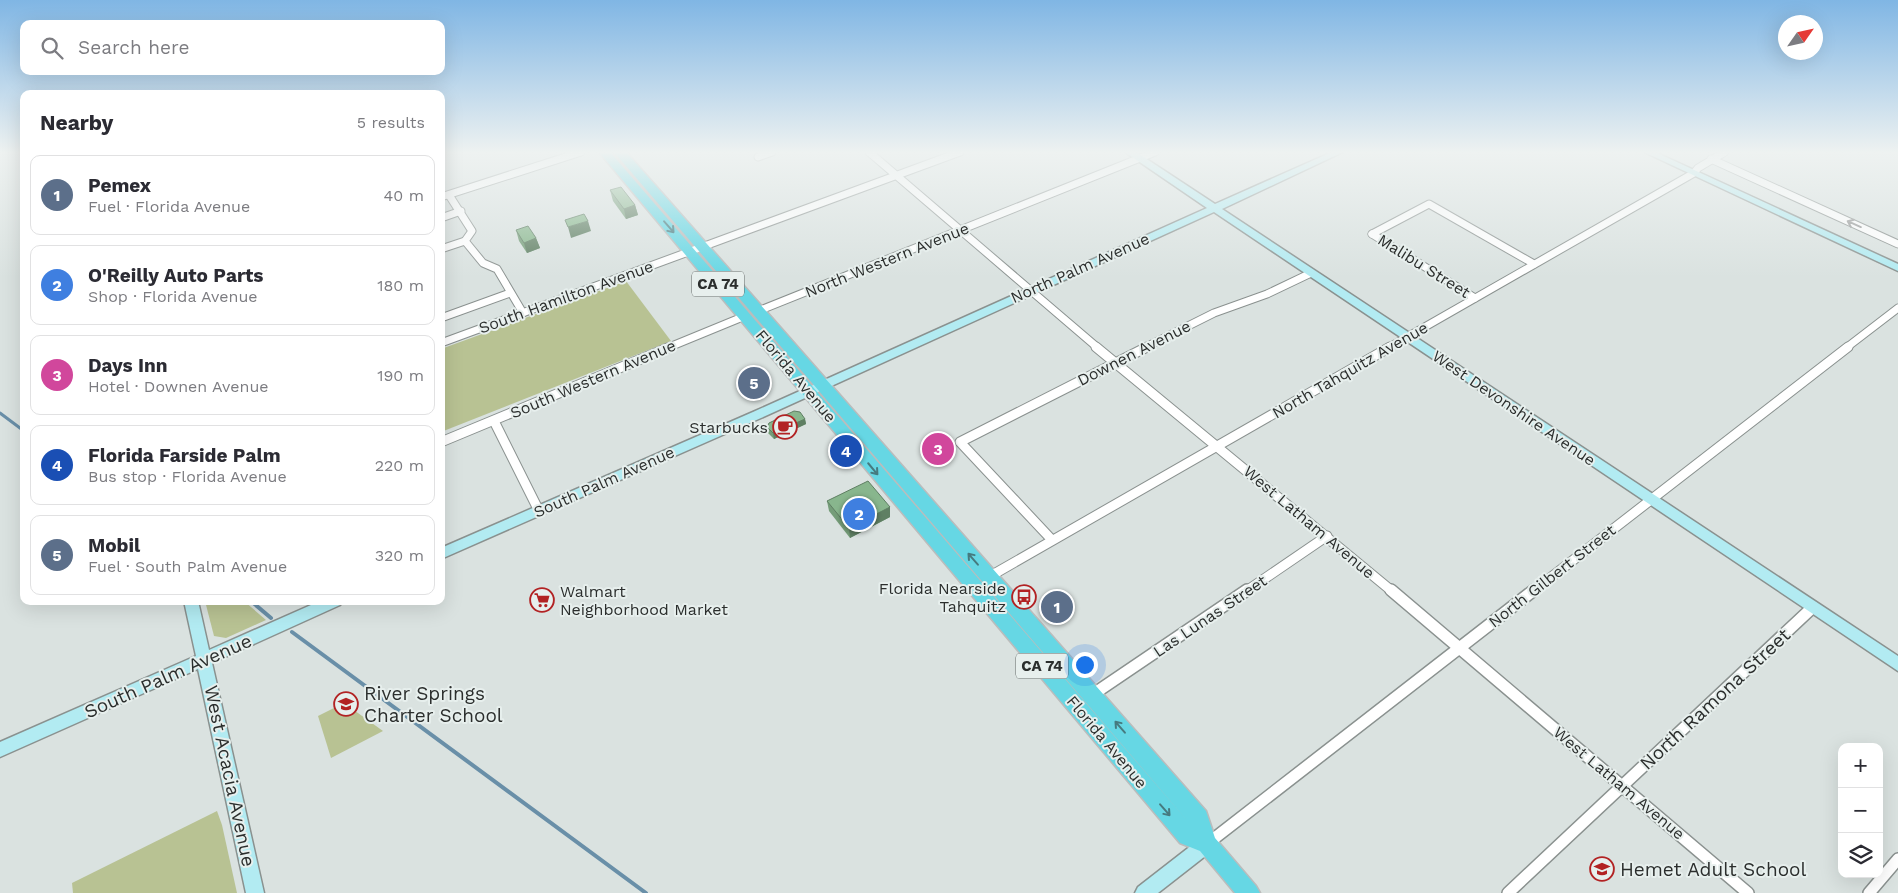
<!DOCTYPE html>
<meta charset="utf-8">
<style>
body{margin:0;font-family:"Work Sans",sans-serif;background:#f2f2f3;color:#2b2b33}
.controls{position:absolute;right:15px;bottom:15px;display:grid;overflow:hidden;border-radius:10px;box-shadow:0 5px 20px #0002}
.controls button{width:45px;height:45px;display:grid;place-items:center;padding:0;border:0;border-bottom:1px solid #e1e1e2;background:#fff;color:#2b2b33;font:25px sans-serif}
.compass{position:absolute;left:1778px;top:15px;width:45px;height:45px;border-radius:50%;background:#fff;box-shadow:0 5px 20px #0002;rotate:56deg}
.you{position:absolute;left:1084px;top:664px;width:18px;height:18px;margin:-12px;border:4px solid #fff;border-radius:50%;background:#1a73e8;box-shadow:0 0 0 8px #1a73e833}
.badge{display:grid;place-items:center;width:32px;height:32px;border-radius:50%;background:#b22223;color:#fff;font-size:16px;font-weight:700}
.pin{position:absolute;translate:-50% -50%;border:2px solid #fff;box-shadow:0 1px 5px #0006}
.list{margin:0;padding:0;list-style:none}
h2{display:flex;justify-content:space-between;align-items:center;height:65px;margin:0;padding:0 20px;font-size:21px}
h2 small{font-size:16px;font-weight:400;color:#7c7c81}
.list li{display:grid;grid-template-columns:32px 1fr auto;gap:15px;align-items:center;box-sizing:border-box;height:80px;margin:0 10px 10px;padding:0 10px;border:1px solid #e1e1e2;border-radius:10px}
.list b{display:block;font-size:19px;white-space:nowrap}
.list p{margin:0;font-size:16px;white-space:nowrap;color:#7c7c81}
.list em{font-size:16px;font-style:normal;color:#7c7c81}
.icon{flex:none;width:28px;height:28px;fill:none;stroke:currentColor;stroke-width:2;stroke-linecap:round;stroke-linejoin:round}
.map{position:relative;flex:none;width:1898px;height:893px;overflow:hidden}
.search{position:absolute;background:#fff;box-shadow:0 5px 20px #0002;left:20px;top:20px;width:425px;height:55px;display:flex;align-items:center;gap:12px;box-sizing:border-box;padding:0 18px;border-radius:10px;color:#7c7c81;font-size:19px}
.panel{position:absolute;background:#fff;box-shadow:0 5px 20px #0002;left:20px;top:90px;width:425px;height:515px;border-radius:10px}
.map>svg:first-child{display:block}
.green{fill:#b8c293}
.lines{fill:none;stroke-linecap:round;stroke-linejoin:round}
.stream-far1{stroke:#698fa8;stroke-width:3}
.stream{stroke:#698fa8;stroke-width:4}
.street-far2-casing{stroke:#8a918f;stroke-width:9}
.street-far1-casing{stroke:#8a918f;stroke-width:11}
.street-casing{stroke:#8a918f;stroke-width:14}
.secondary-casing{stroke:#8a918f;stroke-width:3}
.primary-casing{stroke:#bbbcbc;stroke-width:3}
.street-far2{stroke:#fff;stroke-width:7}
.street-far1{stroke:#fff;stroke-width:9}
.street{stroke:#fff;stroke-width:11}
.secondary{fill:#b2ebf2;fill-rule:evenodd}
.primary{fill:#66d7e4;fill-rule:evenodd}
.wall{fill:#759d79}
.shaded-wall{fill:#5f7f63}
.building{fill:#88b68d;stroke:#5f7f63}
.oneway{stroke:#959696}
.oneway2{stroke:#467a7f}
.labels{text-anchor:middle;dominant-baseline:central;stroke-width:4;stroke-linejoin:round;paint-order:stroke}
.shield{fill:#e7efed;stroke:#636867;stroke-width:1}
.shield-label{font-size:15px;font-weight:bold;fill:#2b2e2d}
.street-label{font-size:16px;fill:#2b2e2d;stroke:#e7efed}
.poi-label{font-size:16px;fill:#2b2e2d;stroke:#e7efed;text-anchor:end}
.near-street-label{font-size:19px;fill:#2b2e2d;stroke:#e7efed}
.near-poi-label{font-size:19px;fill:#2b2e2d;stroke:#e7efed;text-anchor:start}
</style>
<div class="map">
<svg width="1898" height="893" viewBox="0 0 1898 893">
<rect width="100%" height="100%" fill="#dae2e0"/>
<!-- green -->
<g class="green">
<path d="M 626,281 L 671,341 L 441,432 L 441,349 Z"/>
<path d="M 205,601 L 244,601 L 266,620 L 226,638 L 214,636 Z"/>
<path d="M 344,703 L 383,731 L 331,758 L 318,716 Z"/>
<path d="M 217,811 L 222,825 L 237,893 L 73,893 L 72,883 Z"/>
</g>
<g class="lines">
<!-- stream-far1 -->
<path class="stream-far1" d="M 0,413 L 24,431"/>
<!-- stream -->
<g class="stream">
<path d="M 251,601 L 271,618"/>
<path d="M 292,632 L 646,893"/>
</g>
<!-- street-far2 casing -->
<g class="street-far2-casing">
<g id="street-far2">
<path d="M 869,152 L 1098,348"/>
<path d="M 758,157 L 772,152"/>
<path d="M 1711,159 L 1898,244"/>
<path d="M 449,195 L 472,231 L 465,241 L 483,263 L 497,269 L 523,313"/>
<path d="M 441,197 L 581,152"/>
<path d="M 441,218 L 461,211"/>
<path d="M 1372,234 L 1429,204 L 1534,264"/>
<path d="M 1372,234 L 1475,298"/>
<path d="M 441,249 L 465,241"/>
<path d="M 758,311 L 1155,152"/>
<path d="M 441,318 L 510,293"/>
<path d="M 441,343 L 960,152"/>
<path d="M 667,348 L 745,316"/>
<path d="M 1144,348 L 1214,313 L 1267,294 L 1311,273"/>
<path d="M 1388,348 L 1694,173 L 1698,168 L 1725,152"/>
<path d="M 1846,348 L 1898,308"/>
</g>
</g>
<!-- street-far1 casing -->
<g class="street-far1-casing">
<g id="street-far1">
<path d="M 1096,347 L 1393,592"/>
<path d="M 494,421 L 539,511"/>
<path d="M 441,442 L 670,347"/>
<path d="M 1052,540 L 960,442 L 1147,347"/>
<path d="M 987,578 L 1390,347"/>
<path d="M 1245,592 L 1327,536"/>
<path d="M 1532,592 L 1848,347"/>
</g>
</g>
<!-- street casing -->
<g class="street-casing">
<g id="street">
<path d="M 1391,590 L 1748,893"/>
<path d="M 1092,695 L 1247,590"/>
<path d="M 1207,844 L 1534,590"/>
<path d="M 1508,893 L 1813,607"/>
<path d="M 1869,893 L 1898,859"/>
</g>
</g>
<!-- secondary casing -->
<g class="secondary-casing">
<g id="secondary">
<path d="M 1125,152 L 1136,152 L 1215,204 L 1332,152 L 1343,152 L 1222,209 L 1898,656 L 1898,671 L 1214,212 L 761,418 L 441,559 L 441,548 L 753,412 L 1207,208 Z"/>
<path d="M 1644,152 L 1655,152 L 1898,264 L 1898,271 Z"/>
<path d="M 184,601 L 198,601 L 209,650 L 320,601 L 342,601 L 340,605 L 212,663 L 264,893 L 246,893 L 198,669 L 0,757 L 0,742 L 196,656 Z"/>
<path d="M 1207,836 L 1213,838 L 1215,844 L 1213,850 L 1158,893 L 1135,893 L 1138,887 L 1201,838 Z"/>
</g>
</g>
<!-- primary casing -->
<g class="primary-casing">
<path id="primary" d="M 599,152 L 610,152 L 1191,825 L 614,152 L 626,152 L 1206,811 L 1215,838 L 1256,886 L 1260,893 L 1235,893 L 1200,851 L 1180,843 Z"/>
</g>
<!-- street-far2 -->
<use href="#street-far2" class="street-far2"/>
<!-- street-far1 -->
<use href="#street-far1" class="street-far1"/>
<!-- street -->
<use href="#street" class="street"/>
<!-- secondary -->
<use href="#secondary" class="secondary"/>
<!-- primary -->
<use href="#primary" class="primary"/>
</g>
<!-- wall -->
<g class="wall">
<path d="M 610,190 L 635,205 L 638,215 L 626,219 L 613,201 Z"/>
<path d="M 516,230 L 536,238 L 540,248 L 527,253 L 519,241 Z"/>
<path d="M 805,419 L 806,424 L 774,439 L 768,433 L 767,427 Z"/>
<path d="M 827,501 L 890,507 L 890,517 L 850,538 L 829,511 Z"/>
</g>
<!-- shaded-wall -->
<g class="shaded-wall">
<path d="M 635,205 L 638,215 L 626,219 L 624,209 Z"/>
<path d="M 588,221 L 591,231 L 571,238 L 568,227 Z"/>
<path d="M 536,238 L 540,248 L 527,253 L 524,243 Z"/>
<path d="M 805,419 L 806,424 L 774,439 L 773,433 Z"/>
<path d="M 890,507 L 890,517 L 850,538 L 849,528 Z"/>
</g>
<!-- building -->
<g class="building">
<path d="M 621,187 L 635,205 L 624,209 L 610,190 Z"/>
<path d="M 584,214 L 588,221 L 568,227 L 565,220 Z"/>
<path d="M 528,226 L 536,238 L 524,243 L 516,230 Z"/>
<path d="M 794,411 L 800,412 L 805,419 L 773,433 L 767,427 L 769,423 Z"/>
<path d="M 868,481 L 890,507 L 849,528 L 827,501 Z"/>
</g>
<!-- one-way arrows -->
<defs><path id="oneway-shaft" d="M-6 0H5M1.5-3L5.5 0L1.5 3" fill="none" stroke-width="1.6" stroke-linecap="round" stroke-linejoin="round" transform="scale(1.25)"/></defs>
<use class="oneway" href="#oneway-shaft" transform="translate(1854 224) rotate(-156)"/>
<g class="oneway2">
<use href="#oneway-shaft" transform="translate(669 227) rotate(49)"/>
<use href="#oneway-shaft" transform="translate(873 469) rotate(50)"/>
<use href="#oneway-shaft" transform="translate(973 559) rotate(-131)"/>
<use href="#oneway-shaft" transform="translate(1120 727) rotate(-131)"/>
<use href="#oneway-shaft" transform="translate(1165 810) rotate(49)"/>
</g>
<!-- sky -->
<linearGradient id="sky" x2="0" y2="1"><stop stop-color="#80b6e4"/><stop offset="0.55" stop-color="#eef2f1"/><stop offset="1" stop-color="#eef2f1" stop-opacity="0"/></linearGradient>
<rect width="1898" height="277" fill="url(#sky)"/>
<!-- icons -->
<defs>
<g id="cafe-ring" transform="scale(1.25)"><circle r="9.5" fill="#e7efed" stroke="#b22223" stroke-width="1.5"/><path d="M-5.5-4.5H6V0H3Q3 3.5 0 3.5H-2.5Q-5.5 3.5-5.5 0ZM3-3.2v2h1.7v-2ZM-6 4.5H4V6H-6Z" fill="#b22223"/></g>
<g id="bus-ring" transform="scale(1.25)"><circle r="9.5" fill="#e7efed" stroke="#b22223" stroke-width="1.5"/><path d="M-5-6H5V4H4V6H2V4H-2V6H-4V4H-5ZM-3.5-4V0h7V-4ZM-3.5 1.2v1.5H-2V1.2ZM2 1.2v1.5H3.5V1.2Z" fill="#b22223"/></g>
<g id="supermarket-ring" transform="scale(1.25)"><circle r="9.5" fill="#e7efed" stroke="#b22223" stroke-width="1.5"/><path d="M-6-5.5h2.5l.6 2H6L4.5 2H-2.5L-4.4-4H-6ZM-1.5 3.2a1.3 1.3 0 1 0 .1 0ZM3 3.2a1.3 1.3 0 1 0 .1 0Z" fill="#b22223"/></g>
<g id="school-ring" transform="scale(1.25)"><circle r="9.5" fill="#e7efed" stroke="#b22223" stroke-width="1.5"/><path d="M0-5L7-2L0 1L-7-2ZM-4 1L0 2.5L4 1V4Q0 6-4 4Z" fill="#b22223"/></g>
</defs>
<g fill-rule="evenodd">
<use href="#cafe-ring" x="785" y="427"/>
<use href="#bus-ring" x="1024" y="597"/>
<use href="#supermarket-ring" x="542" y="600"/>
<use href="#school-ring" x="346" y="704"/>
<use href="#school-ring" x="1602" y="869"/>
</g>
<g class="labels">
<!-- shield labels -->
<g class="shield">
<rect x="692" y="271.5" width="52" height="25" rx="4"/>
<rect x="1016" y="653.5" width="52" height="25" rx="4"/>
</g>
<g class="shield-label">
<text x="718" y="284">CA 74</text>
<text x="1042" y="666">CA 74</text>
</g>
<!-- street labels -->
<g class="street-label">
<text transform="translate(887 260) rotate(-22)">North Western Avenue</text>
<text transform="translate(1424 266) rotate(32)">Malibu Street</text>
<text transform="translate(1080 268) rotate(-24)">North Palm Avenue</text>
<text transform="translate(566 297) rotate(-20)">South Hamilton Avenue</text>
<text transform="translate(1134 353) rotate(-27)">Downen Avenue</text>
<text transform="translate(1350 370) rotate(-30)">North Tahquitz Avenue</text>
<text transform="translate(796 376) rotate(50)">Florida Avenue</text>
<text transform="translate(593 379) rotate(-23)">South Western Avenue</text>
<text transform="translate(1514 408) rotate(34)">West Devonshire Avenue</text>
<text transform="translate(604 482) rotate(-24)">South Palm Avenue</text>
<text transform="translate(1309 522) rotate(40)">West Latham Avenue</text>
<text transform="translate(1552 576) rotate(-38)">North Gilbert Street</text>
<text transform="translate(1210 616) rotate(-34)">Las Lunas Street</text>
<text transform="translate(1107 742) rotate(50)">Florida Avenue</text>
<text transform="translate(1619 783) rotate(40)">West Latham Avenue</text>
</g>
<!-- poi labels -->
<g class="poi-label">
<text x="768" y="427">Starbucks</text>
<text x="1006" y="588">Florida Nearside<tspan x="1006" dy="18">Tahquitz</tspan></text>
<text x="560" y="591" text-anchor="start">Walmart<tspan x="560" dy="18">Neighborhood Market</tspan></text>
</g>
<!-- near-street labels -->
<g class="near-street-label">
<text transform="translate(168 676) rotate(-24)">South Palm Avenue</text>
<text transform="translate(1715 699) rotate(-43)">North Ramona Street</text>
<text transform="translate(230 776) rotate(78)">West Acacia Avenue</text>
</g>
<!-- near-poi labels -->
<g class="near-poi-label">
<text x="364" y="693">River Springs<tspan x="364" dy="22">Charter School</tspan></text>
<text x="1620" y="869">Hemet Adult School</text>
</g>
</g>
</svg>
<div class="controls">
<button>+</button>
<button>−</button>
<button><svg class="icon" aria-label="layers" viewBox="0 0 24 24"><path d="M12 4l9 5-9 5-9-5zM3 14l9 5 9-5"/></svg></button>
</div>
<svg class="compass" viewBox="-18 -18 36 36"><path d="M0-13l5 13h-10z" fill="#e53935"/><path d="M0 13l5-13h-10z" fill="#7c7c81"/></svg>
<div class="you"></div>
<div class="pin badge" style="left:1057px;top:607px;background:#5c6f8a">1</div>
<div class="pin badge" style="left:859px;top:514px;background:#3f7fe0">2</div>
<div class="pin badge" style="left:938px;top:449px;background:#d1479c">3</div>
<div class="pin badge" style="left:846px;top:451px;background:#1a4fb4">4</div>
<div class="pin badge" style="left:754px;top:383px;background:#5c6f8a">5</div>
<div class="search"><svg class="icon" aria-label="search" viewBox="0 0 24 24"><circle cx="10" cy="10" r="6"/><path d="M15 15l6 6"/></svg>Search here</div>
<section class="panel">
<h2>Nearby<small>5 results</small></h2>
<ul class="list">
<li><span class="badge" style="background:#5c6f8a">1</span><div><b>Pemex</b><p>Fuel · Florida Avenue</p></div><em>40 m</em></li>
<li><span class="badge" style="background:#3f7fe0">2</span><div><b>O'Reilly Auto Parts</b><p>Shop · Florida Avenue</p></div><em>180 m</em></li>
<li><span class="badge" style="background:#d1479c">3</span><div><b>Days Inn</b><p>Hotel · Downen Avenue</p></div><em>190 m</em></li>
<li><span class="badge" style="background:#1a4fb4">4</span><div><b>Florida Farside Palm</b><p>Bus stop · Florida Avenue</p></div><em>220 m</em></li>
<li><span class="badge" style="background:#5c6f8a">5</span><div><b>Mobil</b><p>Fuel · South Palm Avenue</p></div><em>320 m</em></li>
</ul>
</section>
</div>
